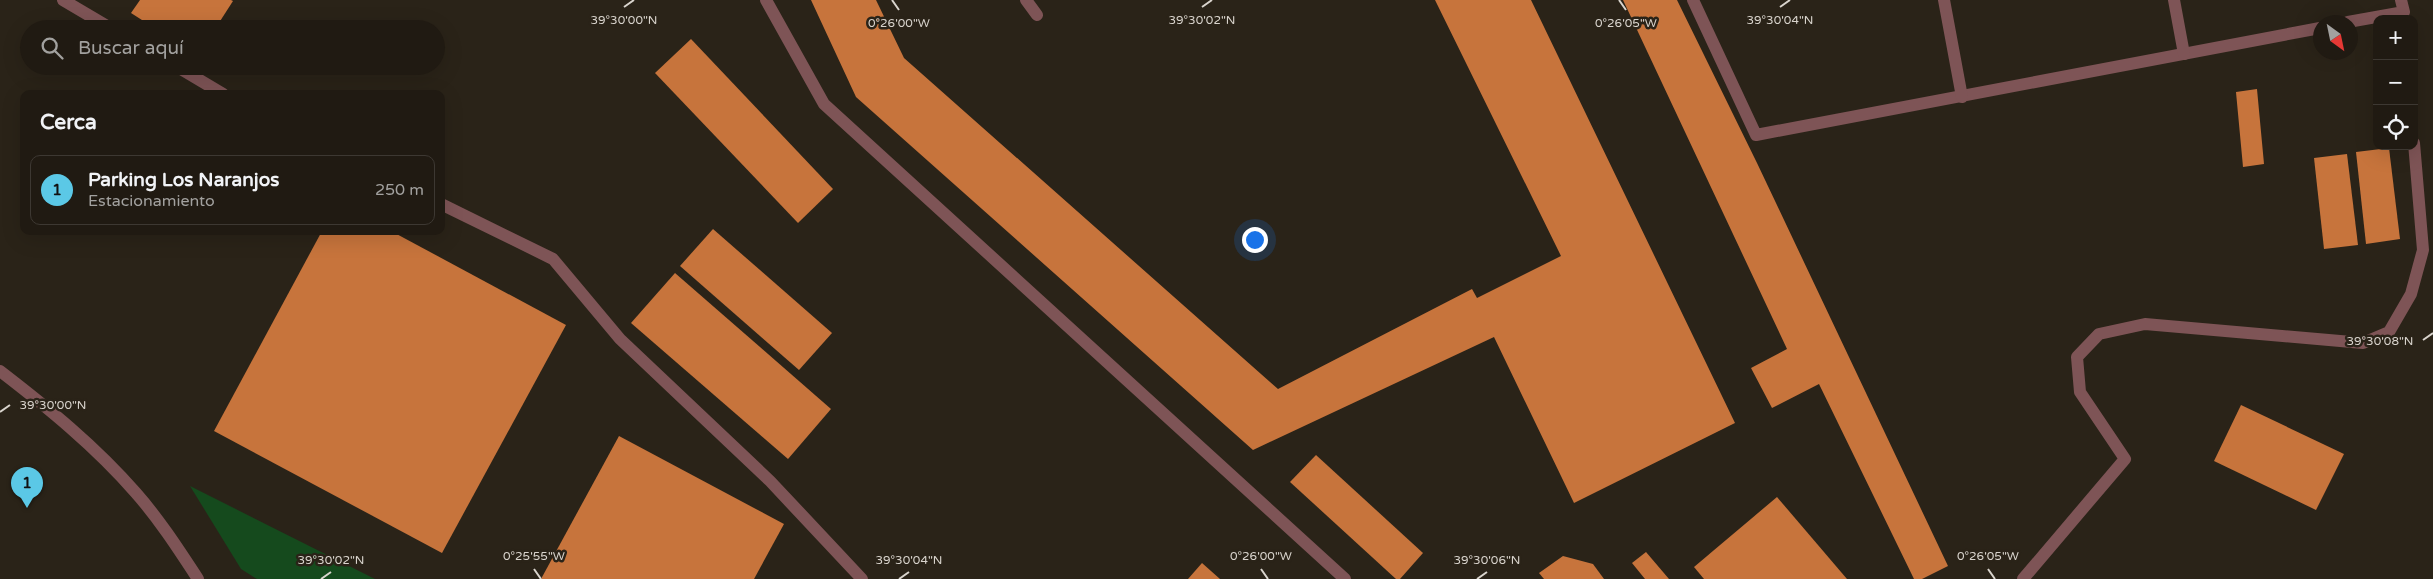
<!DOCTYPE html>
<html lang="es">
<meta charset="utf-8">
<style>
body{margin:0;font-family:"Varela Round",sans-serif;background:#28231b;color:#f1f3f6}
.controls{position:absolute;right:15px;top:15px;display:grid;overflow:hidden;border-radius:10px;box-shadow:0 5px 20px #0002}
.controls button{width:45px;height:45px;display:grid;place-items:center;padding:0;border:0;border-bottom:1px solid #3d3832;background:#201a12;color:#f1f3f6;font:25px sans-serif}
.compass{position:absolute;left:2313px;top:15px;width:45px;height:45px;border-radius:50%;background:#201a12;box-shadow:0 5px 20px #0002;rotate:147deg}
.you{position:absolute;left:1254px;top:239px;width:18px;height:18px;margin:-12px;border:4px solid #fff;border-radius:50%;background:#1a73e8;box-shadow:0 0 0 8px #1a73e833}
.badge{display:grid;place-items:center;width:32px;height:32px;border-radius:50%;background:#5bc8e6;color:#111;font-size:16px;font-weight:700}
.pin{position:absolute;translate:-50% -41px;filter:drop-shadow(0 1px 2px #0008)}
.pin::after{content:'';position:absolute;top:26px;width:18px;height:15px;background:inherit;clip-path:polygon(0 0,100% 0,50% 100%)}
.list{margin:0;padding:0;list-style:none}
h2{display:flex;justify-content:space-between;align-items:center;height:65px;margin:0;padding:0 20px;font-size:21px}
h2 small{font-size:16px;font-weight:400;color:#a2a19f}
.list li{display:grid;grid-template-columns:32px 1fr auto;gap:15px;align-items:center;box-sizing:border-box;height:70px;margin:0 10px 10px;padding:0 10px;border:1px solid #3d3832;border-radius:10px}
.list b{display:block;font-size:19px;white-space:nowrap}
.list p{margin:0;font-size:16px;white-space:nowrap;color:#a2a19f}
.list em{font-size:16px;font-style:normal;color:#a2a19f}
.icon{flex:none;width:28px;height:28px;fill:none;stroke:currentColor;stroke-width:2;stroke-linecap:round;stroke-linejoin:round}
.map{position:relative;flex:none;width:2433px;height:579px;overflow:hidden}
.search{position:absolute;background:#201a12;box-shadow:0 5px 20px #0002;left:20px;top:20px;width:425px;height:55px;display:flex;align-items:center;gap:12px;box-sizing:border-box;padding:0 18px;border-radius:28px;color:#a2a19f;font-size:19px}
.panel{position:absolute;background:#201a12;box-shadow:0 5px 20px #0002;left:20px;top:90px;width:425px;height:145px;border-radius:10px}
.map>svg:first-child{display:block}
.green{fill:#154a1d}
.building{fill:#c7743c}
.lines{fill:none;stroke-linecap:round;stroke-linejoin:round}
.minor{stroke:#7e5456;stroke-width:12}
.ticks{fill:none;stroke:#d9d4cd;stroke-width:2}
.ticks-label{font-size:12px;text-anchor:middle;fill:#d9d4cd;stroke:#2a2318;stroke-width:5;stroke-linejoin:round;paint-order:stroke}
</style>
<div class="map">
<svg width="2433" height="579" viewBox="0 0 2433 579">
<rect width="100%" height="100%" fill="#2a2318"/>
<!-- green -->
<path class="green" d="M 190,486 L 375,579 L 257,579 L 241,569 Z"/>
<!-- building -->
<g class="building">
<path d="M 140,0 L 231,0 L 233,1 L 215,29 L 156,29 L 131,13 Z"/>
<path d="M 811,0 L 876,0 L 904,58 L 1278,389 L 1472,289 L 1477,298 L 1561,256 L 1435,0 L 1531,0 L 1735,423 L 1574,503 L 1494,337 L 1253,450 L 856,97 Z"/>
<path d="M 1623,0 L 1677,0 L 1757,163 L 1948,566 L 1922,579 L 1914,579 L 1819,384 L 1772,408 L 1751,368 L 1787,349 Z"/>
<path d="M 691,39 L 833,189 L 798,223 L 655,73 Z"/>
<path d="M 2257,89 L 2264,164 L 2243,167 L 2236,92 Z"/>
<path d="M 2389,148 L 2400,239 L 2366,244 L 2356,152 Z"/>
<path d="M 2347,154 L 2358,245 L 2324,249 L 2314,158 Z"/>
<path d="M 713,229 L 832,333 L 799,370 L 680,266 Z"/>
<path d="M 322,231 L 391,231 L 566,325 L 442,553 L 214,431 Z"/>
<path d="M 675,273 L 831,409 L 788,459 L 631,323 Z"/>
<path d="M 2241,405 L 2344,454 L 2316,510 L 2214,461 Z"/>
<path d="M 619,436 L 784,524 L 754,579 L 541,579 Z"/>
<path d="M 1316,455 L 1423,553 L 1400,579 L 1396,579 L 1290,482 Z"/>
<path d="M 1777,497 L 1847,579 L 1704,579 L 1694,567 Z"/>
<path d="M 1646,552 L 1669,579 L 1645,579 L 1632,563 Z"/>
<path d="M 1563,556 L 1593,564 L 1604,579 L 1544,579 L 1539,573 Z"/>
<path d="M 1202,563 L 1220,579 L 1188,579 Z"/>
</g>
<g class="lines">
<!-- minor -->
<g class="minor">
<path d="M 63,0 L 112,29"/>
<path d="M 766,0 L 824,104 L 1345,579"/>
<path d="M 1026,0 L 1037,15"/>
<path d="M 1693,0 L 1756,135 L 2320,28"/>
<path d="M 1944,0 L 1962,97"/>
<path d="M 2174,0 L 2184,54"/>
<path d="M 2348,22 L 2404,12 L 2401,0"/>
<path d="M 176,66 L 223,94"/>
<path d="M 441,204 L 553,259 L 620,339 L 770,481 L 862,579"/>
<path d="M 0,371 C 48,408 95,446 136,493 C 159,519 179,550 198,579"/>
<path d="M 2023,579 L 2125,459 L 2080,392 L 2077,357 L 2099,334 L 2145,324 L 2363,343 L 2389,332 L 2411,294 L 2423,250 L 2414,143"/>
</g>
</g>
<!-- ticks -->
<path class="ticks" d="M 892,0 L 899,10M 1619,0 L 1626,10M 624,7 L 634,0M 1202,7 L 1212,0M 1780,7 L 1790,0M 2423,340 L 2433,333M 0,412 L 10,405M 534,569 L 541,579M 1261,569 L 1268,579M 1988,569 L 1995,579M 321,579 L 331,572M 899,579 L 909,572M 1477,579 L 1487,572"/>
<g class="ticks-label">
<text x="624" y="24">39°30'00"N</text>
<text x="1202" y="24">39°30'02"N</text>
<text x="1780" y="24">39°30'04"N</text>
<text x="899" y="27">0°26'00"W</text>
<text x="1626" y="27">0°26'05"W</text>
<text x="2380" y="345">39°30'08"N</text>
<text x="53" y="409">39°30'00"N</text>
<text x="534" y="560">0°25'55"W</text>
<text x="1261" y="560">0°26'00"W</text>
<text x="1988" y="560">0°26'05"W</text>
<text x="331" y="564">39°30'02"N</text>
<text x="909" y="564">39°30'04"N</text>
<text x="1487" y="564">39°30'06"N</text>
</g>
</svg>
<div class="controls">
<button>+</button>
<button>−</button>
<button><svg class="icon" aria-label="locate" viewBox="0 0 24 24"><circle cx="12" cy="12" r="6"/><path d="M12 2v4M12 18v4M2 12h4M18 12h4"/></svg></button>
</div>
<svg class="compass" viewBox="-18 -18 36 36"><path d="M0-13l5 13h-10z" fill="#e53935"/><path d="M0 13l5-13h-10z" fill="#a2a19f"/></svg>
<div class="you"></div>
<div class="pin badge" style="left:27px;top:508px">1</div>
<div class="search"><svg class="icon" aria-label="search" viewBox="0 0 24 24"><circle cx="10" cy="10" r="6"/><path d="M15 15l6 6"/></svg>Buscar aquí</div>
<section class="panel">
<h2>Cerca<small></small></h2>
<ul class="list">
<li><span class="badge">1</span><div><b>Parking Los Naranjos</b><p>Estacionamiento</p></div><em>250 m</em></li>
</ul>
</section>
</div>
